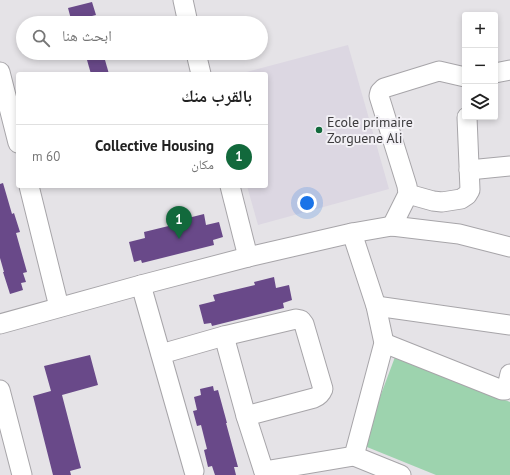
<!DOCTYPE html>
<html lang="ar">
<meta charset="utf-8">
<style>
body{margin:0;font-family:"PT Sans","Noto Naskh Arabic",sans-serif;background:#f6f6f6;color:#222;direction:rtl}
.controls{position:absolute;right:12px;top:12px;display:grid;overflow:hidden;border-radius:4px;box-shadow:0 2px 6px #0003}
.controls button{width:36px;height:36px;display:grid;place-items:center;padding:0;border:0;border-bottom:1px solid #e0e0e0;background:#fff;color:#222;font:20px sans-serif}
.you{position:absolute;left:307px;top:203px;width:14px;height:14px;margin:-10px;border:3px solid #fff;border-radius:50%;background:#1a73e8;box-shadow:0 0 0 6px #1a73e833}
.badge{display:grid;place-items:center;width:26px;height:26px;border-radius:50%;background:#12693c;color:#fff;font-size:13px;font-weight:700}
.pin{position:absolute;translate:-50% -33px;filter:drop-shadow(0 1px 2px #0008)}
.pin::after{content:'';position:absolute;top:21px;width:14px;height:12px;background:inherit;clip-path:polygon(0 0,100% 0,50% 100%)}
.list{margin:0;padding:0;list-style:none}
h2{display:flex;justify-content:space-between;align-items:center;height:52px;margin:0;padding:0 16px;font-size:17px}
h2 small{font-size:13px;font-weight:400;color:#767676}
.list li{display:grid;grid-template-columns:26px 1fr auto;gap:12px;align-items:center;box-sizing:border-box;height:64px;padding:0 16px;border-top:1px solid #e0e0e0}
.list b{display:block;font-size:15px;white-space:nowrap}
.list p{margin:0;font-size:13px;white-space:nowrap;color:#767676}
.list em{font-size:13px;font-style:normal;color:#767676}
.icon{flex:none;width:22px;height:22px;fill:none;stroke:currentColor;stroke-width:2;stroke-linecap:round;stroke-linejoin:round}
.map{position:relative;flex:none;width:510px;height:475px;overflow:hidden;direction:ltr}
.search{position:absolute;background:#fff;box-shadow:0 2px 6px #0003;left:16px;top:16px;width:252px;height:44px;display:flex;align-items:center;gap:10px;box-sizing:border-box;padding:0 14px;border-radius:22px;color:#767676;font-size:15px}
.panel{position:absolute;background:#fff;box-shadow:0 2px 6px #0003;left:16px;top:72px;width:252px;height:116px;border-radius:4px;direction:rtl}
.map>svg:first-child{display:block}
.built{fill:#dcd7e2}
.green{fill:#9dd3ae}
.building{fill:#694989}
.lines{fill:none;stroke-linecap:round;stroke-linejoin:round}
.minor-casing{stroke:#a7a5a9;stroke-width:21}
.minor{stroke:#fff;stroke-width:19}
.poi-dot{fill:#12693c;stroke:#f2f0f5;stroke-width:1.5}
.labels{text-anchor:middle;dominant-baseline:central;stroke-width:4;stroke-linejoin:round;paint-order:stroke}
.poi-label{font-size:14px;fill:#3d3c3e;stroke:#f2f0f5;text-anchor:start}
</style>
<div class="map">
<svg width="510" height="475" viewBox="0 0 510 475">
<rect width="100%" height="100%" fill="#e5e3e7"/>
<!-- built -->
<path class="built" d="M 348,45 L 389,189 L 258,225 L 247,186 L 266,186 L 266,74 L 239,74 Z"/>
<!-- green -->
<path class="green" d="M 395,357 L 510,402 L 510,475 L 436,475 L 362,445 Z"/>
<!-- building -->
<g class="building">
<path d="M 92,2 L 96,15 L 92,16 L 94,23 L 72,23 L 68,8 Z"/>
<path d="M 85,53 L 103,53 L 109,74 L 91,74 Z"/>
<path d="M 3,183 L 12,214 L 14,213 L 20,232 L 16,233 L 27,272 L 23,273 L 26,282 L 21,283 L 23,290 L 10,294 L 3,272 L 4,272 L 0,258 L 0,184 Z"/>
<path d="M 204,214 L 206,225 L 219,222 L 223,237 L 213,240 L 214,245 L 142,263 L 141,260 L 134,262 L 129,242 L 145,238 L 144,232 L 185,222 L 184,219 Z"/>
<path d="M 274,277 L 276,288 L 289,285 L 292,300 L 283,303 L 284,308 L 212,326 L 211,323 L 204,324 L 199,305 L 215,301 L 213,295 L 255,285 L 254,282 Z"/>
<path d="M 90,355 L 98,385 L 62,395 L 81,468 L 70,471 L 71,475 L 53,475 L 33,396 L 51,391 L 44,366 Z"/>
<path d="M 213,386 L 214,391 L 218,390 L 227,423 L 226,423 L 238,467 L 234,467 L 236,475 L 215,475 L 212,466 L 208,467 L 204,450 L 207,449 L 201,425 L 197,426 L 193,411 L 197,410 L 194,397 L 201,395 L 200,389 Z"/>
</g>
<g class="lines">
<!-- minor casing -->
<g class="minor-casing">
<g id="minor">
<path d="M 183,0 L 188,23"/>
<path d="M 196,53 L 201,74"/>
<path d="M 0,72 L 18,143"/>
<path d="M 495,73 L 510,70"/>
<path d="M 469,170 L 510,166"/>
<path d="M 29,186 L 59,307"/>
<path d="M 230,186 L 248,257"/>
<path d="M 408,194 L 433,201 L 442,202 L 461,199 L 467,195 L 470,190 L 467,117"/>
<path d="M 392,226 L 408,194 L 407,186 L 379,96 L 380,92 L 384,88 L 439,71 L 465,77"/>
<path d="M 352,233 L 376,306 L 384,343 L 354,456"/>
<path d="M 141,285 L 194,471"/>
<path d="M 376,306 L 510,325"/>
<path d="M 0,324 L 141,285 L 248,257 L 352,233 L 392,226 L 459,234 L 510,247"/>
<path d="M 224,336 L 246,416 L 265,475"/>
<path d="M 384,343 L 502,390 L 505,390 L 507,387 L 510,374"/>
<path d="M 161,354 L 224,336 L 296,319 L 301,320 L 304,324 L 323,389 C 321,394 319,396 314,398 L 246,416"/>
<path d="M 0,390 L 22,475"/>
<path d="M 264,471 L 354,456 L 401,475"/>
</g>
</g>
<!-- minor -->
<use href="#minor" class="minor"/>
</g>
<!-- markers -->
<circle class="poi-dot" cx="319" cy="130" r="4"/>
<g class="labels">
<!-- poi labels -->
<g class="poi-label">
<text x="327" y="122">Ecole primaire<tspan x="327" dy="16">Zorguene Ali</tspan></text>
</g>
</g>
</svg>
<div class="controls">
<button>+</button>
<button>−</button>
<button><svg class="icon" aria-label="layers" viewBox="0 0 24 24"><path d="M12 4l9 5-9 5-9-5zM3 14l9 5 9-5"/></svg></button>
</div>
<div class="you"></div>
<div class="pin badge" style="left:179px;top:239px">1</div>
<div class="search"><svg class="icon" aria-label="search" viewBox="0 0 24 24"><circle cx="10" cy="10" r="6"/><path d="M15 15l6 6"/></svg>ابحث هنا</div>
<section class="panel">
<h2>بالقرب منك<small></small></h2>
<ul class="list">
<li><span class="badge">1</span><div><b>Collective Housing</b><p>مكان</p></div><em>60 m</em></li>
</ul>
</section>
</div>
